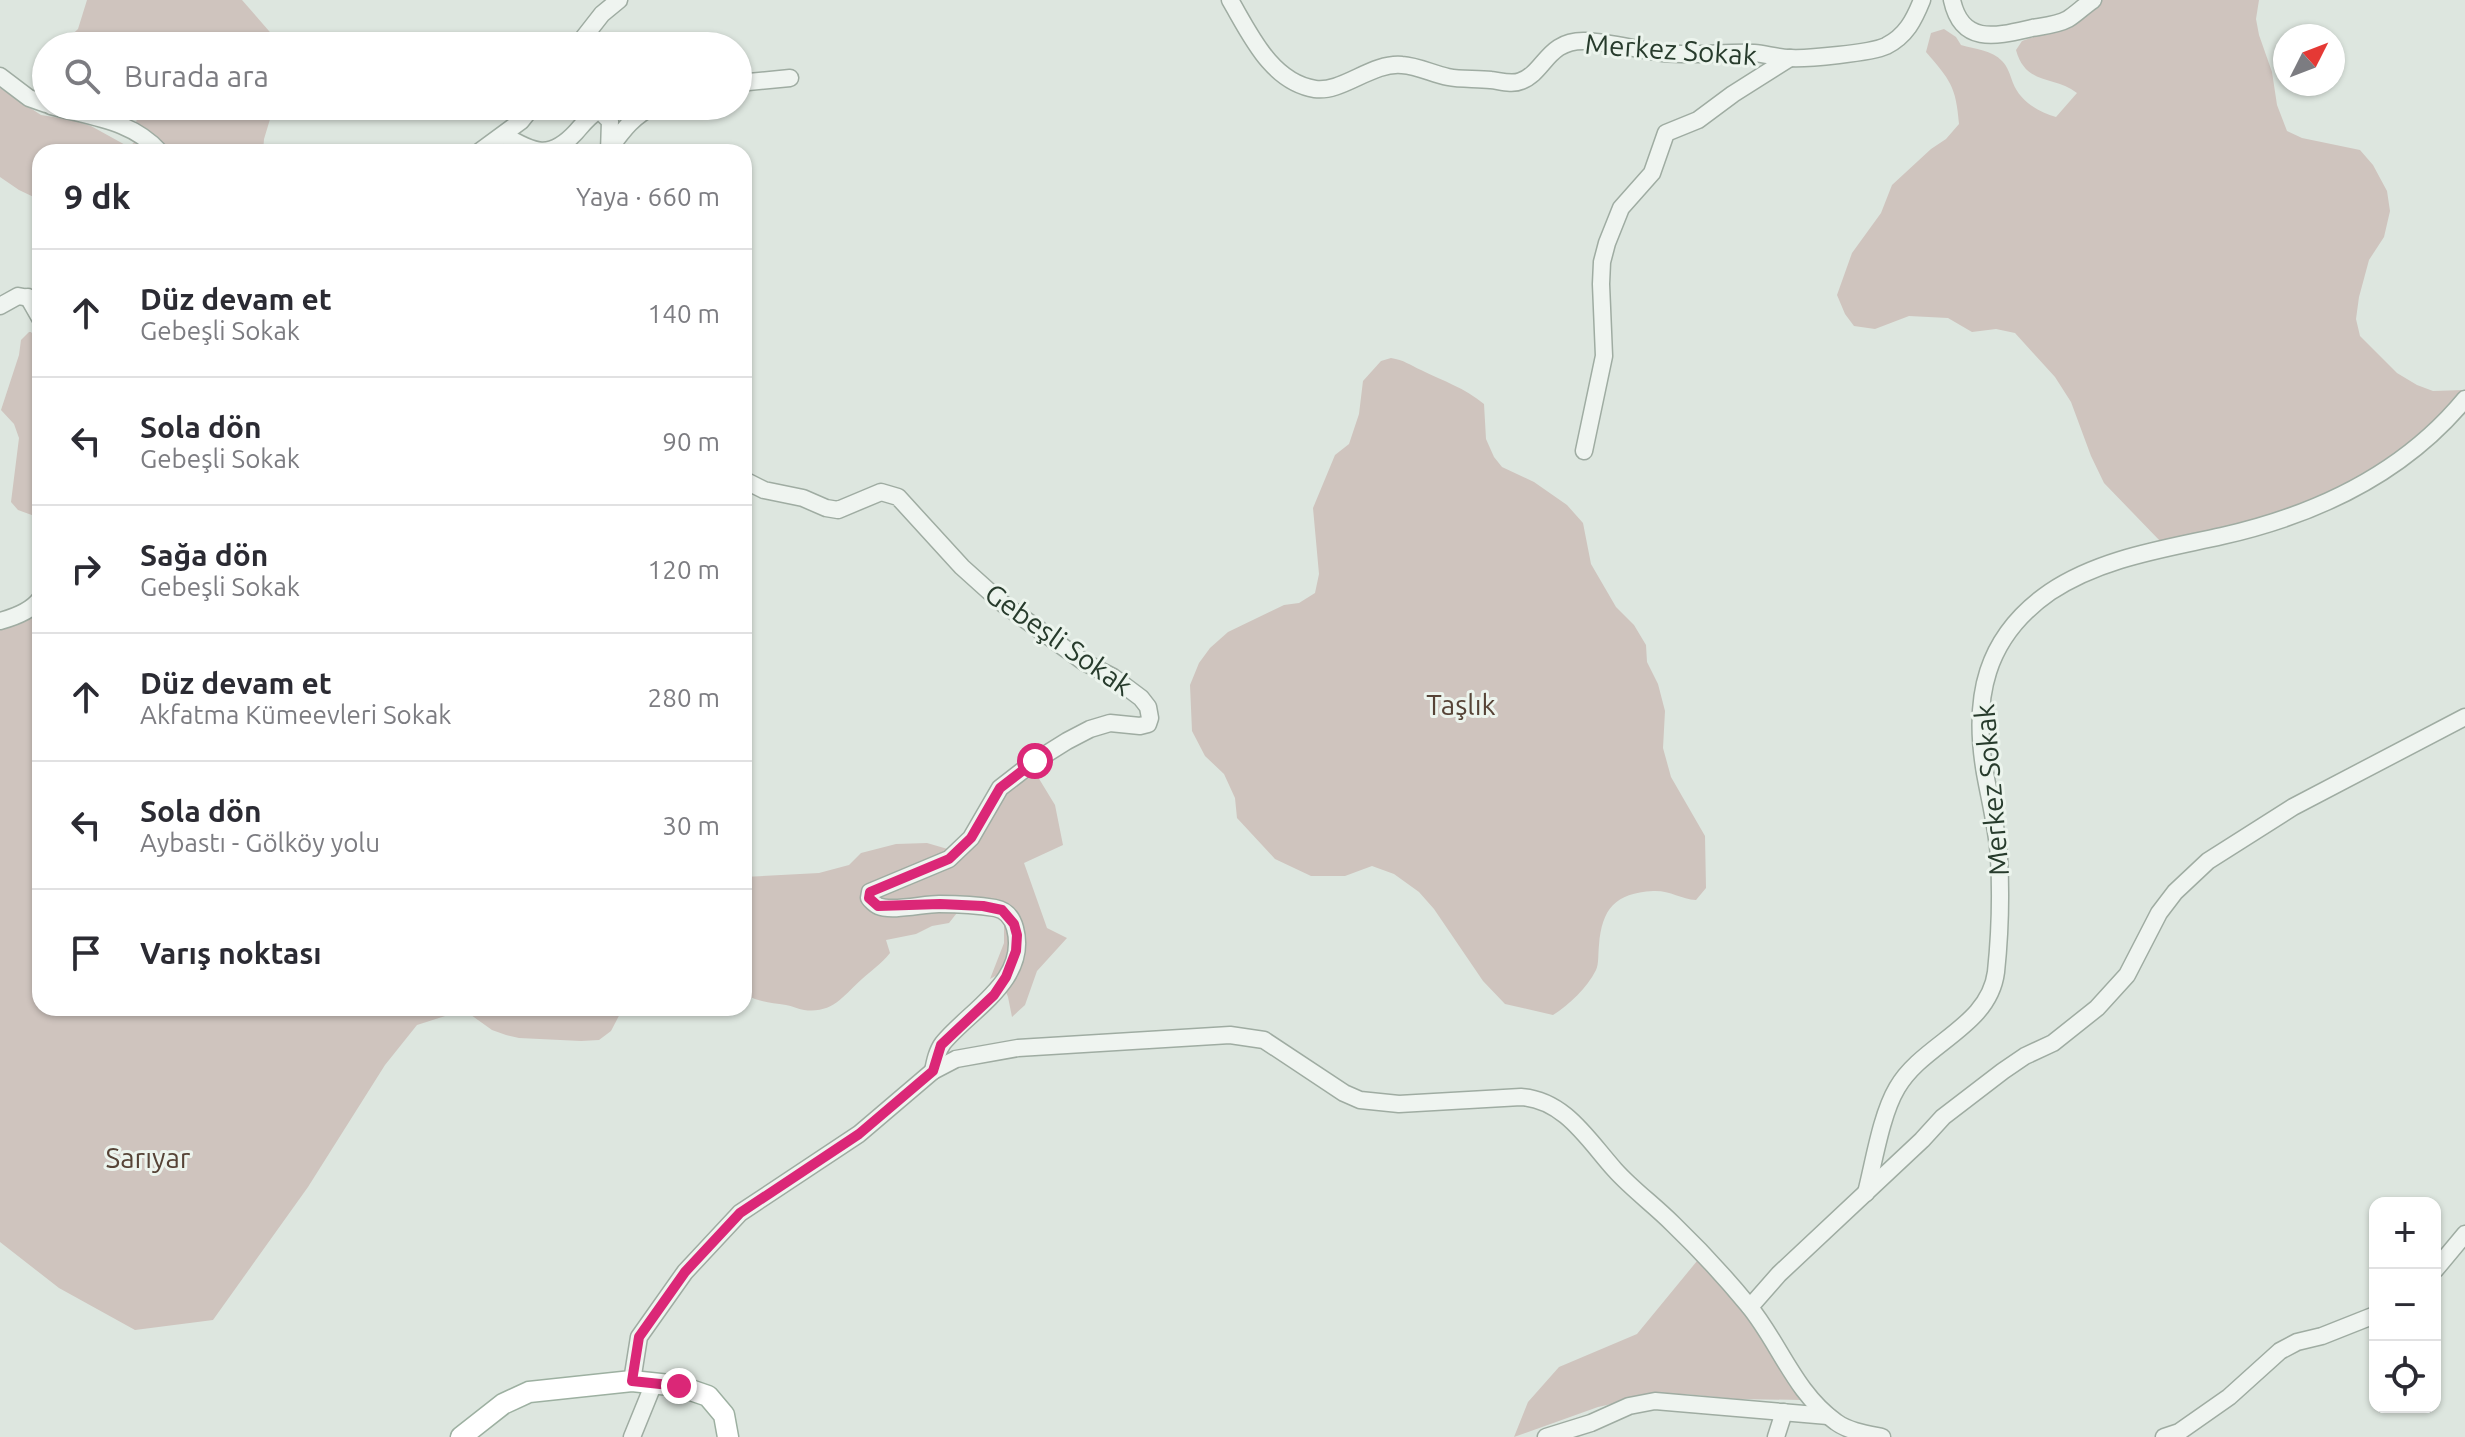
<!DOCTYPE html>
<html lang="tr">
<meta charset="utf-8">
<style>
body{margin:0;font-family:Ubuntu,sans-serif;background:#f7f7f7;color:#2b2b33}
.controls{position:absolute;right:24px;bottom:24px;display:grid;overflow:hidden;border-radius:16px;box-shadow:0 2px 6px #0004}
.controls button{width:72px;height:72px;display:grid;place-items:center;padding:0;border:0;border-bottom:2px solid #e1e1e2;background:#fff;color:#2b2b33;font:40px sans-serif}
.compass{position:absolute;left:2273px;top:24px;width:72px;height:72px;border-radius:50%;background:#fff;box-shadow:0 2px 6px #0004;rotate:48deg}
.stop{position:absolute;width:24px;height:24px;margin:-18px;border:6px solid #db2777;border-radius:50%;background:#fff}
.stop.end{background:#db2777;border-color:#fff;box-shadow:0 2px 8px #0008}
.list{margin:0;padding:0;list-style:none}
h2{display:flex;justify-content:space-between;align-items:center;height:104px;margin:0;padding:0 32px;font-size:34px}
h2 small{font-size:26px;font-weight:400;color:#7c7c81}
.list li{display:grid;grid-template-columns:52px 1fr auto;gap:24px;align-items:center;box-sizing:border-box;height:128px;padding:0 32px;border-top:2px solid #e1e1e2}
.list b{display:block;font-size:30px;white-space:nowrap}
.list p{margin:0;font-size:26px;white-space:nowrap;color:#7c7c81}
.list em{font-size:26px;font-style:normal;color:#7c7c81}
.icon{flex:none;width:44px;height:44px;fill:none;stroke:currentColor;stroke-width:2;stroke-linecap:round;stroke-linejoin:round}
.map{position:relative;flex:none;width:2465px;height:1437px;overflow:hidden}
.search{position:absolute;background:#fff;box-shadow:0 2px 6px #0004;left:32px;top:32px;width:720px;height:88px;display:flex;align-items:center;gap:20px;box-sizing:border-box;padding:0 28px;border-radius:44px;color:#7c7c81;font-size:30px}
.panel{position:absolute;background:#fff;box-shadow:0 2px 6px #0004;left:32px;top:144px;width:720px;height:872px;border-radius:24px}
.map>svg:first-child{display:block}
.green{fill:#cfc4be}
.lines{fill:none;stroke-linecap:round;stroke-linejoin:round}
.minor-casing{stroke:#9faca2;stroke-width:19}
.major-casing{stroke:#9db0a1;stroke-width:23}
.minor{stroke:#eff4f0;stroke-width:16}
.major{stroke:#fff;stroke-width:20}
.route{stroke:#db2777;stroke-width:10}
.labels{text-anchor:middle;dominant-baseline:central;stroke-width:6;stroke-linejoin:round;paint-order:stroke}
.street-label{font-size:28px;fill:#273b2c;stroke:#ecf4ed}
.park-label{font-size:28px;fill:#564336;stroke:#ecf4ed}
</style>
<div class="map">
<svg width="2465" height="1437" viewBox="0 0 2465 1437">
<rect width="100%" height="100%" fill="#dde6df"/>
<!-- green -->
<g class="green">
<path d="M 87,0 L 242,0 L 282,46 L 60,46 L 78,29 Z"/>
<path d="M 2102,0 L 2259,0 L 2256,19 L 2259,35 L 2272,72 L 2277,105 L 2287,131 L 2302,138 L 2360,150 L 2373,165 L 2387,191 L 2390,211 L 2384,237 L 2369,260 L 2359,297 L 2356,319 L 2360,336 L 2397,373 L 2417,385 L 2433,391 L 2464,390 L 2447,410 L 2419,436 L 2357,481 L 2264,520 L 2161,542 L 2104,483 L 2091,456 L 2071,402 L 2055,377 L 2015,333 L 1996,329 L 1972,332 L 1948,318 L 1909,316 L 1875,329 L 1854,326 L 1845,314 L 1837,295 L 1852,253 L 1881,213 L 1892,185 L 1931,149 L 1946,139 L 1959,124 C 1956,86 1950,80 1926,52 L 1931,33 L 1944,29 L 1956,37 L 1961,45 C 1975,49 1992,50 2002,61 C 2008,67 2010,75 2013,83 C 2020,101 2038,112 2056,117 L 2077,93 C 2053,75 2026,86 2016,50 L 2022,41 L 2047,32 Z"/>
<path d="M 0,88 L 41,115 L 72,120 L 91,126 L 129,147 L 141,136 L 136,122 L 142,106 L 274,106 L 264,139 L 263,152 L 40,152 L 40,200 L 19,190 L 0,177 Z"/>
<path d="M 29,332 L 31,332 L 40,344 L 40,518 L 18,510 L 11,502 L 19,438 L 14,424 L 1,410 L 19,355 L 21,340 Z"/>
<path d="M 1391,358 C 1404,360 1410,365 1421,370 C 1443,381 1465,388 1484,404 L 1486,439 L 1494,457 L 1502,467 L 1534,482 L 1567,505 L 1583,523 L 1591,564 L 1616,607 L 1634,625 L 1646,645 L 1647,662 L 1658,684 L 1665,711 L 1663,748 L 1671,777 L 1705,836 L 1706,888 L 1696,900 C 1681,899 1669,890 1653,891 C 1615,893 1602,909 1599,945 C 1598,953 1599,964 1596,970 C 1587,988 1569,1005 1553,1015 L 1505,1004 L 1483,981 L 1434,909 L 1419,892 L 1394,874 L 1372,866 L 1345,876 L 1311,876 L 1275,859 L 1237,818 L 1235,798 L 1224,774 L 1205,756 L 1192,731 L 1190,685 L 1199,663 L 1210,648 L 1228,632 L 1284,605 L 1299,603 L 1315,593 L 1319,574 L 1313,508 L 1335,455 L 1349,444 L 1359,414 L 1363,381 L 1381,361 Z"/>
<path d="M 40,588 L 40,1008 L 623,1008 L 611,1031 L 599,1040 L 581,1041 L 519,1038 L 506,1035 L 492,1030 L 464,1010 L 417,1025 L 385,1065 L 308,1187 L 213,1320 L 135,1330 L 59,1288 L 0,1242 L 0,618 L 30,602 Z"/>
<path d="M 1027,759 L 1055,805 L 1063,845 L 1024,863 L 1047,928 L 1067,938 L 1037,971 L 1025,1005 L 1012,1017 L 1008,997 L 999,974 L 990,979 L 1004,943 L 1004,917 L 964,904 L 949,923 L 932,926 L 916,934 L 886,940 L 890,953 C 881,964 872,970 862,979 C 844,995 833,1014 804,1010 C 798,1009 792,1006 786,1005 C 770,1003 759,1002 744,994 L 744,877 L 819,873 L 849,865 L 861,853 L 896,844 L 927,843 L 951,850 Z"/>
<path d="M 1697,1261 L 1747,1313 L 1803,1400 L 1738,1399 L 1684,1394 L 1652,1395 L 1598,1407 L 1514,1437 L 1528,1402 L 1559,1367 L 1637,1334 Z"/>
</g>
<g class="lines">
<!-- minor casing -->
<g class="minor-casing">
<g id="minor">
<path d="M 1230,0 C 1250,34 1271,82 1315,89 C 1342,93 1372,62 1402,65 C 1418,66 1433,74 1448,77 C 1462,80 1477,78 1491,80 C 1500,81 1512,85 1521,81 C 1545,72 1547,40 1585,41 C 1611,42 1637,50 1663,53 C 1693,56 1724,52 1754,53 C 1766,54 1778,58 1790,58 C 1807,59 1871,53 1886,46 C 1906,36 1914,20 1922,0"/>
<path d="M 1952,0 C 1962,46 1997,36 2032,28 C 2043,26 2057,25 2068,19 C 2076,14 2084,6 2093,0"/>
<path d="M 577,46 L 602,14 L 619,0"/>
<path d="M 0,76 L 29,98 L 46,104"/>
<path d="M 738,83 L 790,78"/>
<path d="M 51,106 C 90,117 132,120 160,152"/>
<path d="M 504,135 C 534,153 550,160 576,132 C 583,124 589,116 599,110 L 610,121 L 609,152"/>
<path d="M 610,148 C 623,130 634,115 655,106"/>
<path d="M 479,152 L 521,121 L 533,106"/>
<path d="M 28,297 L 40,318"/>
<path d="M 0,306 L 18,296 L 40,300"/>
<path d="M 1584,451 L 1604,356 L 1601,284 L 1602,262 L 1607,243 L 1621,208 L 1652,173 L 1666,133 L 1698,120 L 1733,94 L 1790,58"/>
<path d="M 744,480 L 764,490 L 803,498 L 826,508 L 838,510 L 881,492 L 898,497 L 962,567 L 1002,603 L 1084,662 L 1113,677 L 1141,698 L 1148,707 L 1150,718 L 1148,724 L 1140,726 L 1110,723 L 1090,729 L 1067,741 L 1035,761 L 1000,788 L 971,838 L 949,859 L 870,892 L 869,898 C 869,899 877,906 878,906 C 892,912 923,904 939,904 C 958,904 977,905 995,908 C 1006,910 1012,917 1015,928 C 1029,980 970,1010 943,1043 C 937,1051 935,1061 933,1071"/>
<path d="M 0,621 C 15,617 31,611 40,599"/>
<path d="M 1866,1193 C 1874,1162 1881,1115 1897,1088 C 1923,1043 1989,1027 1996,972 C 2000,934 2001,894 1999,857 C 1997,828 1990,801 1985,773 C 1972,698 1985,637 2050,592 C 2101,558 2164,549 2222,536 C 2315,515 2403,474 2465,399"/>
<path d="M 2435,1270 L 2465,1234"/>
<path d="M 1750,1307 L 1779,1274 L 1922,1140 L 1943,1117 L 2003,1071 L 2025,1056 L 2053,1043 L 2097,1008 L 2127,975 L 2159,913 L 2175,892 L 2208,861 L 2293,807 L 2465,717"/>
<path d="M 632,1381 L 639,1337 L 685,1272 L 740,1213 L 859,1134 L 933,1071 L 956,1059 L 1018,1048 L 1230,1035 L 1264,1040 L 1344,1093 L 1360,1100 L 1399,1104 L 1521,1097 C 1565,1100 1588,1140 1615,1170 C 1632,1189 1654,1205 1673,1224 C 1699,1249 1725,1277 1748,1305 C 1779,1342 1794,1392 1836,1422 C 1848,1431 1867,1434 1882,1437"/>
<path d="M 632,1437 L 654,1383"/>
<path d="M 1546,1437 L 1591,1423 L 1629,1406 L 1655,1401 L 1828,1416"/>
<path d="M 1776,1437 L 1784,1412"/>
<path d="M 2164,1437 L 2179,1432 L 2229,1397 L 2280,1351 L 2297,1342 L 2322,1336 L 2375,1315"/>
</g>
</g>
<!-- major casing -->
<g class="major-casing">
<path id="major" d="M 461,1437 L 503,1404 L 529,1392 L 632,1381 L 679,1386 L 708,1396 L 724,1415 L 728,1437"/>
</g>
<!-- minor -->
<use href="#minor" class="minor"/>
<!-- major -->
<use href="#major" class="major"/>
</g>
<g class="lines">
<!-- route -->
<path class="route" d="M 679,1386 L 632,1381 L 639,1337 L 685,1272 L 740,1213 L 859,1134 L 933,1071 L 941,1045 L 994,995 L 1006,977 L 1016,951 L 1017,935 L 1014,924 L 1002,910 L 983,906 L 940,904 L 878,906 L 869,898 L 870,892 L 949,859 L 971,838 L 1000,788 L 1035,761"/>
</g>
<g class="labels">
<!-- street labels -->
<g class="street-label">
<text transform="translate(1671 49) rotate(4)">Merkez Sokak</text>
<text transform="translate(1059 639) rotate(35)">Gebeşli Sokak</text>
<text transform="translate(1991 790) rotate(-95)">Merkez Sokak</text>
</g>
<!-- park labels -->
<g class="park-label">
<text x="1461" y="704">Taşlık</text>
<text x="148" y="1157">Sarıyar</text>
</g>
</g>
</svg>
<div class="controls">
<button>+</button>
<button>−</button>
<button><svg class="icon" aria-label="locate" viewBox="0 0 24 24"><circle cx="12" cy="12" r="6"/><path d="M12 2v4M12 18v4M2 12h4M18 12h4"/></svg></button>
</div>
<svg class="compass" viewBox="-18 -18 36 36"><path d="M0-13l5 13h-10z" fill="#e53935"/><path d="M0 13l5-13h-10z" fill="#7c7c81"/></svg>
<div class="stop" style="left:1035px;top:761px"></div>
<div class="stop end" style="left:679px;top:1386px"></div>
<div class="search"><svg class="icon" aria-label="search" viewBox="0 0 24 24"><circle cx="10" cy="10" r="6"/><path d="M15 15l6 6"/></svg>Burada ara</div>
<section class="panel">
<h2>9 dk<small>Yaya · 660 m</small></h2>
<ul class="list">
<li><svg class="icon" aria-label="ahead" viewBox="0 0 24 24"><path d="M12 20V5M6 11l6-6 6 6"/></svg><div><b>Düz devam et</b><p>Gebeşli Sokak</p></div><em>140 m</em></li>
<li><svg class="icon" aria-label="left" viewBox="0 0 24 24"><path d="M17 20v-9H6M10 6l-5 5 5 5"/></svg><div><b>Sola dön</b><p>Gebeşli Sokak</p></div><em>90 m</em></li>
<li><svg class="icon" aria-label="right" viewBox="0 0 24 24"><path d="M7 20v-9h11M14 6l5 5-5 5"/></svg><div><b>Sağa dön</b><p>Gebeşli Sokak</p></div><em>120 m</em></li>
<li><svg class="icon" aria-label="ahead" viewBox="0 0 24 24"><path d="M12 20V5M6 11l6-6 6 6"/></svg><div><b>Düz devam et</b><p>Akfatma Kümeevleri Sokak</p></div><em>280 m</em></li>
<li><svg class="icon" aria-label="left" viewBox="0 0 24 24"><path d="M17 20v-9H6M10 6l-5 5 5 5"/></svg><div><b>Sola dön</b><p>Aybastı - Gölköy yolu</p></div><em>30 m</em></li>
<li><svg class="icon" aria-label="arrive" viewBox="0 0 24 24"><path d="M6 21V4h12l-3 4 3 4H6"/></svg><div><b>Varış noktası</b></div></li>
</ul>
</section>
</div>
